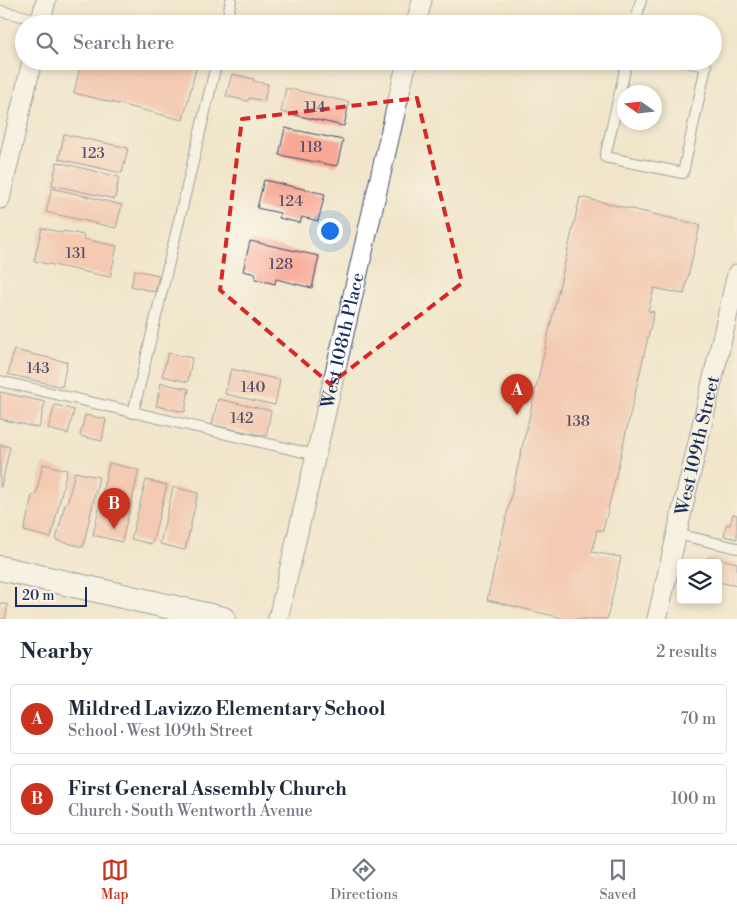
<!DOCTYPE html>
<meta charset="utf-8">
<style>
body{margin:0;font-family:"Libre Bodoni",serif;background:#f2f2f3;color:#1f2937}
.controls{position:absolute;right:15px;bottom:15px;display:grid;overflow:hidden;border-radius:5px;box-shadow:0 2px 8px #0003}
.controls button{width:45px;height:45px;display:grid;place-items:center;padding:0;border:0;border-bottom:1px solid #e0e1e3;background:#fff;color:#1f2937;font:25px sans-serif}
.compass{position:absolute;left:617px;top:85px;width:45px;height:45px;border-radius:50%;background:#fff;box-shadow:0 2px 8px #0003;rotate:284deg}
.scale{position:absolute;left:15px;bottom:12px;width:72px;box-sizing:border-box;padding-left:5px;border:2px solid #1b2f5e;border-top:0;font-size:14px;line-height:18px;white-space:nowrap;color:#1b2f5e;-webkit-text-stroke:4px #fbf7ec;paint-order:stroke}
.you{position:absolute;left:329px;top:230px;width:18px;height:18px;margin:-12px;border:4px solid #fff;border-radius:50%;background:#1a73e8;box-shadow:0 0 0 8px #1a73e833}
.badge{display:grid;place-items:center;width:32px;height:32px;border-radius:50%;background:#c8321e;color:#fff;font-size:16px;font-weight:700}
.pin{position:absolute;translate:-50% -41px;filter:drop-shadow(0 1px 2px #0008)}
.pin::after{content:'';position:absolute;top:26px;width:18px;height:15px;background:inherit;clip-path:polygon(0 0,100% 0,50% 100%)}
.list{margin:0;padding:0;list-style:none}
h2{display:flex;justify-content:space-between;align-items:center;height:65px;margin:0;padding:0 20px;font-size:21px}
h2 small{font-size:16px;font-weight:400;color:#747a83}
.list li{display:grid;grid-template-columns:32px 1fr auto;gap:15px;align-items:center;box-sizing:border-box;height:70px;margin:0 10px 10px;padding:0 10px;border:1px solid #e0e1e3;border-radius:5px}
.list b{display:block;font-size:19px;white-space:nowrap}
.list p{margin:0;font-size:16px;white-space:nowrap;color:#747a83}
.list em{font-size:16px;font-style:normal;color:#747a83}
.icon{flex:none;width:28px;height:28px;fill:none;stroke:currentColor;stroke-width:2;stroke-linecap:round;stroke-linejoin:round}
.map{position:relative;flex:none;width:737px;height:619px;overflow:hidden}
.search{position:absolute;background:#fff;box-shadow:0 2px 8px #0003;left:15px;right:15px;top:15px;height:55px;display:flex;align-items:center;gap:12px;box-sizing:border-box;padding:0 18px;border-radius:28px;color:#747a83;font-size:19px}
.sheet{height:225px;background:#fff}
nav{display:flex;justify-content:space-around;align-items:center;box-sizing:border-box;height:70px;border-top:1px solid #e0e1e3;background:#fff;font-size:14px;color:#747a83}
nav a{display:grid;justify-items:center;gap:2px}
nav .on{color:#c8321e}
.map>svg:first-child{display:block}
.building{fill:#f8a894}
.lines{fill:none;stroke-linecap:round;stroke-linejoin:round}
.service-casing{stroke:#3b4a6e;stroke-width:12}
.minor-casing{stroke:#3b4a6e;stroke-width:21}
.tertiary-casing{stroke:#3b4a6e;stroke-width:26}
.service{stroke:#fff;stroke-width:10}
.minor{stroke:#fff;stroke-width:19}
.tertiary{stroke:#fff;stroke-width:24}
.marked{fill:none;stroke:#d62828;stroke-width:4;stroke-dasharray:10 6;stroke-linejoin:round}
.labels{text-anchor:middle;dominant-baseline:central;stroke-width:4;stroke-linejoin:round;paint-order:stroke}
.number-label{font-size:15px;fill:#524d6c}
.street-label{font-size:18px;fill:#1b2f5e;stroke:#fbf7ec}
</style>
<div class="map">
<svg width="737" height="619" viewBox="0 0 737 619">
<rect width="100%" height="100%" fill="#fbf7ec"/>
<filter id="ink" filterUnits="userSpaceOnUse"><feTurbulence type="fractalNoise" baseFrequency=".02" numOctaves="2"/><feDisplacementMap in="SourceGraphic" scale="10" xChannelSelector="R" yChannelSelector="G"/><feConvolveMatrix kernelMatrix="1 2 1 2 8 2 1 2 1" color-interpolation-filters="sRGB"/></filter>
<filter id="wash" filterUnits="userSpaceOnUse"><feTurbulence type="fractalNoise" baseFrequency=".0096" numOctaves="4" result="noise"/><feDisplacementMap in="SourceGraphic" scale="20" xChannelSelector="R" yChannelSelector="G"/><feGaussianBlur stdDeviation="1.12" result="paint"/><feColorMatrix in="noise" values="0 0 0 0 0 0 0 0 0 0 0 0 0 0 0 0 0 1.4 0 .05"/><feComposite in="paint" operator="in"/></filter>
<g filter="url(#wash)">
<rect width="100%" height="100%" fill="#f1e6cb"/>
<g id="blocks">
<!-- building -->
<g class="building">
<path d="M 81,61 L 198,61 L 183,120 L 74,93 Z"/>
<path d="M 232,74 L 254,79 L 253,81 L 268,84 L 264,101 L 249,98 L 248,101 L 226,96 Z"/>
<path d="M 286,88 L 349,102 L 344,126 L 281,112 Z"/>
<path d="M 285,128 L 343,140 L 337,166 L 279,155 Z"/>
<path d="M 64,134 L 128,148 L 122,173 L 59,159 Z"/>
<path d="M 57,162 L 119,177 L 115,199 L 52,185 Z"/>
<path d="M 264,180 L 325,194 L 318,221 L 302,217 L 300,223 L 279,218 L 280,213 L 257,208 Z"/>
<path d="M 52,188 L 122,205 L 116,228 L 46,212 Z"/>
<path d="M 580,197 L 700,225 L 684,294 L 654,288 L 648,311 L 654,312 L 603,531 L 597,530 L 592,552 L 621,557 L 607,619 L 566,619 L 487,600 Z"/>
<path d="M 42,228 L 63,233 L 64,231 L 84,235 L 83,239 L 117,246 L 110,277 L 34,261 Z"/>
<path d="M 250,241 L 319,256 L 312,288 L 276,279 L 275,284 L 255,279 L 256,274 L 243,271 Z"/>
<path d="M 135,270 L 159,275 L 155,292 L 131,286 Z"/>
<path d="M 14,350 L 67,362 L 62,387 L 8,374 Z"/>
<path d="M 168,353 L 192,358 L 188,382 L 162,376 Z"/>
<path d="M 231,369 L 280,380 L 275,405 L 225,394 Z"/>
<path d="M 161,383 L 189,389 L 185,412 L 156,406 Z"/>
<path d="M 0,392 L 45,402 L 39,428 L 0,419 Z"/>
<path d="M 218,399 L 271,411 L 266,436 L 212,425 Z"/>
<path d="M 55,405 L 74,410 L 68,434 L 48,429 Z"/>
<path d="M 85,415 L 106,419 L 102,441 L 80,436 Z"/>
<path d="M 0,445 L 10,447 L 1,487 L 0,487 Z"/>
<path d="M 109,463 L 139,470 L 122,542 L 93,535 Z"/>
<path d="M 43,464 L 67,470 L 51,538 L 24,531 L 32,496 L 36,494 Z"/>
<path d="M 75,472 L 99,477 L 83,547 L 56,540 L 65,504 L 68,500 Z"/>
<path d="M 146,480 L 167,485 L 152,544 L 131,539 Z"/>
<path d="M 173,487 L 198,493 L 185,550 L 160,544 Z"/>
<path d="M 733,514 L 737,515 L 737,539 L 724,536 L 726,524 L 730,525 Z"/>
<path d="M 713,557 L 737,563 L 737,586 L 718,582 L 718,563 L 706,563 L 707,558 L 712,558 Z"/>
<path d="M 0,603 L 8,605 L 5,619 L 0,619 Z"/>
</g>
</g>
</g>
<g filter="url(#ink)">
<use href="#blocks" fill-opacity="0" stroke="#3b4a6e" stroke-width="1"/>
<g class="lines">
<!-- service casing -->
<g class="service-casing">
<g id="service">
<path d="M 0,11 L 41,20"/>
<path d="M 226,24 L 231,0"/>
<path d="M 635,24 L 641,0"/>
<path d="M 627,61 L 605,157 L 683,173 L 706,66 L 682,61"/>
<path d="M 0,381 L 316,455"/>
<path d="M 133,413 L 217,61"/>
<path d="M 677,534 L 737,548"/>
</g>
</g>
<!-- minor casing -->
<g class="minor-casing">
<g id="minor">
<path d="M 40,24 L 46,0"/>
<path d="M 416,24 L 422,0"/>
<path d="M 0,199 L 32,61"/>
<path id="s1" d="M 278,619 L 407,61"/>
<path id="s2" d="M 657,619 L 737,274"/>
</g>
</g>
<!-- tertiary casing -->
<g class="tertiary-casing">
<path id="tertiary" d="M 0,568 L 223,619"/>
</g>
<!-- service -->
<use href="#service" class="service"/>
<!-- minor -->
<use href="#minor" class="minor"/>
<!-- tertiary -->
<use href="#tertiary" class="tertiary"/>
</g>
</g>
<!-- marked area -->
<path d="M0 0H737V619H0ZM 417,98 L 462,283 L 330,384 L 220,290 L 242,119 Z" fill="#f1e6cb" fill-opacity=".55" fill-rule="evenodd"/>
<path class="marked" d="M 417,98 L 462,283 L 330,384 L 220,290 L 242,119 Z"/>
<g class="labels">
<!-- number labels -->
<g class="number-label">
<text x="315" y="107">114</text>
<text x="311" y="147">118</text>
<text x="93" y="153">123</text>
<text x="291" y="201">124</text>
<text x="76" y="253">131</text>
<text x="281" y="264">128</text>
<text x="38" y="368">143</text>
<text x="253" y="387">140</text>
<text x="242" y="418">142</text>
<text x="578" y="421">138</text>
</g>
<!-- street labels -->
<g class="street-label">
<text stroke="none"><textPath href="#s1" startOffset="286">West 108th Place</textPath></text>
<text stroke="none"><textPath href="#s2" startOffset="178">West 109th Street</textPath></text>
</g>
</g>
</svg>
<div class="controls">
<button><svg class="icon" aria-label="layers" viewBox="0 0 24 24"><path d="M12 4l9 5-9 5-9-5zM3 14l9 5 9-5"/></svg></button>
</div>
<svg class="compass" viewBox="-18 -18 36 36"><path d="M0-13l5 13h-10z" fill="#e53935"/><path d="M0 13l5-13h-10z" fill="#747a83"/></svg>
<div class="scale">20 m</div>
<div class="you"></div>
<div class="pin badge" style="left:517px;top:415px">A</div>
<div class="pin badge" style="left:114px;top:529px">B</div>
<div class="search"><svg class="icon" aria-label="search" viewBox="0 0 24 24"><circle cx="10" cy="10" r="6"/><path d="M15 15l6 6"/></svg>Search here</div>
</div>
<section class="sheet">
<h2>Nearby<small>2 results</small></h2>
<ul class="list">
<li><span class="badge">A</span><div><b>Mildred Lavizzo Elementary School</b><p>School · West 109th Street</p></div><em>70 m</em></li>
<li><span class="badge">B</span><div><b>First General Assembly Church</b><p>Church · South Wentworth Avenue</p></div><em>100 m</em></li>
</ul>
</section>
<nav>
<a class="on"><svg class="icon" aria-label="map" viewBox="0 0 24 24"><path d="M3 6l6-2 6 2 6-2v14l-6 2-6-2-6 2zM9 4v14M15 6v14"/></svg>Map</a>
<a><svg class="icon" aria-label="directions" viewBox="0 0 24 24"><path d="M12 3l9 9-9 9-9-9zM9 14v-3h6M13 9l2 2-2 2"/></svg>Directions</a>
<a><svg class="icon" aria-label="saved" viewBox="0 0 24 24"><path d="M7 4h10v16l-5-4-5 4z"/></svg>Saved</a>
</nav>
